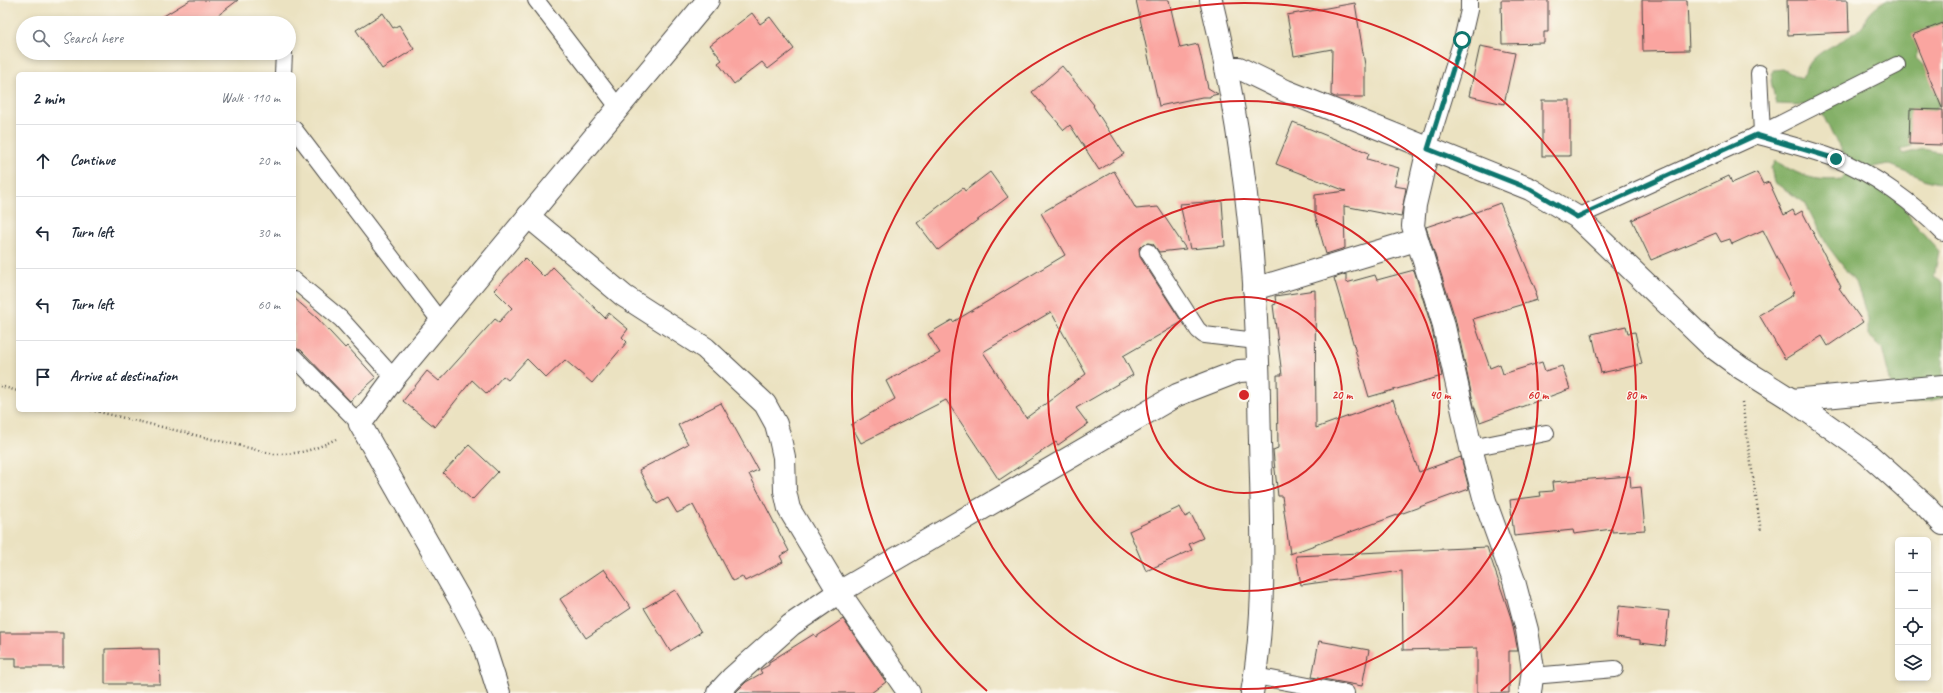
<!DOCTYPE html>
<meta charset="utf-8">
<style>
body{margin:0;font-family:Caveat,sans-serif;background:#f6f6f7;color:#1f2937}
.controls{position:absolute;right:12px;bottom:12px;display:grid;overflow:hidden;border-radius:6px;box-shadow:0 2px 6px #0003}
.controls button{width:36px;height:36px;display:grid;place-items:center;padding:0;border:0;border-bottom:1px solid #e0e1e3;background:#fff;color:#1f2937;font:20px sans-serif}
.stop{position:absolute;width:12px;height:12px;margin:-9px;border:3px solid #0f766e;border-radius:50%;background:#fff}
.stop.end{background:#0f766e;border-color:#fff;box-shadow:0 1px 4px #0008}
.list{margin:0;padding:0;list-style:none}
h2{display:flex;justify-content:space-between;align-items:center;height:52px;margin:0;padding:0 16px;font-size:17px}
h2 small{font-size:13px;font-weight:400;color:#747a83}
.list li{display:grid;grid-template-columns:26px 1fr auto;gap:12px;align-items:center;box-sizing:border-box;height:72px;padding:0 16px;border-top:1px solid #e0e1e3}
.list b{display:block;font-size:15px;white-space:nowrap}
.list em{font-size:13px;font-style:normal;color:#747a83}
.icon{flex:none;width:22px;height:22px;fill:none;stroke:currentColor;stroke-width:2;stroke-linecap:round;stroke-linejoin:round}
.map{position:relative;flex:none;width:1943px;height:693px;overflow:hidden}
.search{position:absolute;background:#fff;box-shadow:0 2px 6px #0003;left:16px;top:16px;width:280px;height:44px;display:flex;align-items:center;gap:10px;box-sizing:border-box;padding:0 14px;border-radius:22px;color:#747a83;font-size:15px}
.panel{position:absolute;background:#fff;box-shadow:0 2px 6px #0003;left:16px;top:72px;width:280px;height:340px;border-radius:6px}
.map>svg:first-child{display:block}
.forest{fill:#84b068;stroke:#586e4a}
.building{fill:#faa5a0;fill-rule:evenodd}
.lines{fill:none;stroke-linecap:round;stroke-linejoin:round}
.lane-casing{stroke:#484642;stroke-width:18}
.street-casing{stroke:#484642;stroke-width:24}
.path{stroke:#484642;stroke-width:2.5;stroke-dasharray:1 3;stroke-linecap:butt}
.lane{stroke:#fff;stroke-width:16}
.street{stroke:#fff;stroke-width:22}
.route{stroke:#0f766e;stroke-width:5}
.ring{fill:none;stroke:#d62828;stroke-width:2}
.centre{fill:#d62828;stroke:#fbf7ec;stroke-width:2}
.ring-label{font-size:12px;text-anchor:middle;font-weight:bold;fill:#d62828;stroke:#fbf7ec;stroke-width:3;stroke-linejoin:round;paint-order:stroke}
</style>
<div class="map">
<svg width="1943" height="693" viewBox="0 0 1943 693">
<rect width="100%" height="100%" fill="#fbf7ec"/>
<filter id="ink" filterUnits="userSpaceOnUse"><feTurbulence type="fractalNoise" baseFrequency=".025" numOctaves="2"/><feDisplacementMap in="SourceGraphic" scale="8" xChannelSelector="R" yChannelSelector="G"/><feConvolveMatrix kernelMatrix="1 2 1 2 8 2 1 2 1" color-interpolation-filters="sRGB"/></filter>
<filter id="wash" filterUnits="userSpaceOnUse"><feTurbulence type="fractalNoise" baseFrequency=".012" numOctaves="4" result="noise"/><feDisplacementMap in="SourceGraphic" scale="16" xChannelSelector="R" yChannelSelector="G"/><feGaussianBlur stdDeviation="0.9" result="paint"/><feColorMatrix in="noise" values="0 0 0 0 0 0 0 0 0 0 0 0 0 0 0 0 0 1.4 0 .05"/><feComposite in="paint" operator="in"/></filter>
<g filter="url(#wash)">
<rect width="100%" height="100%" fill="#ebe2c1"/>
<!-- forest -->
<path class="forest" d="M 1886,0 L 1943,0 L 1943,43 L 1918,49 L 1916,58 L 1924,66 L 1935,70 L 1940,102 L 1935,112 L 1911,136 L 1911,146 L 1900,150 L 1903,154 L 1923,149 L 1943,153 L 1943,184 L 1927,180 L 1888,164 L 1873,167 L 1883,186 L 1902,204 L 1912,221 L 1939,251 L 1934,277 L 1943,283 L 1943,398 L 1912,404 L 1895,400 L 1882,348 L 1868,336 L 1868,319 L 1857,285 L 1827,245 L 1805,203 L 1774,182 L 1771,168 L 1775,161 C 1800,175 1812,182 1842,179 L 1849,168 L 1846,156 L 1833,136 L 1823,115 L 1803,105 L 1776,104 L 1771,81 L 1773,70 L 1783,69 L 1801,79 L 1806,74 C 1807,51 1848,42 1862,27 C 1865,24 1865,19 1867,16 C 1871,10 1880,3 1886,0 Z"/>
<g id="blocks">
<!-- building -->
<g class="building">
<path d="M 190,0 L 238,0 L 208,23 L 165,23 L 162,17 Z"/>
<path d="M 1136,0 L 1169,0 L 1180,48 L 1198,44 L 1208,88 L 1218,94 L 1210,96 L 1210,97 L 1202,97 L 1159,106 Z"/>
<path d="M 1501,0 L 1548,0 L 1548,32 L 1544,32 L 1544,43 L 1502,44 Z"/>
<path d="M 1642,0 L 1687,0 L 1689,50 L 1643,51 Z"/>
<path d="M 1787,0 L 1848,0 L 1849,32 L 1788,35 Z"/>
<path d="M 1355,3 L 1365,65 L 1365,97 L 1335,97 L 1331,95 L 1332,49 L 1294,56 L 1287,15 Z"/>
<path d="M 383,13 L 393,28 L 399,25 L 414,49 L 382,69 L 356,30 Z"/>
<path d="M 752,13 L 760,24 L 770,17 L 794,49 L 768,69 L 762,62 L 734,84 L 718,63 L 722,60 L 710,45 Z"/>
<path d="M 1943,23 L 1943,108 L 1942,108 L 1912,35 Z"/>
<path d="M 1480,46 L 1515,53 L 1504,104 L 1469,96 Z"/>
<path d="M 1062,66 L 1094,105 L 1093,106 L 1124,154 L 1099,170 L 1070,125 L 1064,130 L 1032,92 Z"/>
<rect x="1542" y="100" width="28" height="56"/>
<path d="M 1910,109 L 1943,110 L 1943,145 L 1909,144 Z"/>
<path d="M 1293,122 L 1369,153 L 1367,159 L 1399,168 L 1394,186 L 1406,188 L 1401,217 L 1344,206 L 1345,248 L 1326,254 L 1315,215 L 1315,195 L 1346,191 L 1276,164 Z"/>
<path d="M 1114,171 L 1136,209 L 1158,207 L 1186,249 L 1159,252 L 1153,244 L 1148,243 L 1143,244 L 1139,248 L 1140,257 L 1182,322 L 1123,356 L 1133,375 L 1076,408 L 1088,424 L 1058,445 L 1056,442 L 999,480 L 946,400 L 861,443 L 851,425 L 895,399 L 886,381 L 940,353 L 928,334 L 952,320 L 953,322 L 1065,255 L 1041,213 ZM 1051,312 L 1086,374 L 1026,418 L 983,352 Z"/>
<path d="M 990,172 L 1008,197 L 938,250 L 917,223 L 963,188 L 965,191 Z"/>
<path d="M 1757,172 L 1763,184 L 1769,182 L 1784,215 L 1793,210 L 1795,215 L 1802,211 L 1841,287 L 1839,288 L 1863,322 L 1828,346 L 1822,336 L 1785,359 L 1759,315 L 1793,295 L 1792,293 L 1794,292 L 1763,230 L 1732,244 L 1730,239 L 1721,242 L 1716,233 L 1651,260 L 1632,220 L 1729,176 L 1732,183 Z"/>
<path d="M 1222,201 L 1225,246 L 1190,249 L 1180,204 Z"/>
<path d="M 1500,203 L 1537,293 L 1535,294 L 1537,300 L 1473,319 L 1490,368 L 1500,364 L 1503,374 L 1542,362 L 1545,371 L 1562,366 L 1570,389 L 1480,422 L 1474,406 L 1455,318 L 1426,227 L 1459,216 L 1460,218 Z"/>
<path d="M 525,258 L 544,277 L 553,267 L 605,318 L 609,313 L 628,329 L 622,337 L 627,342 L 592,383 L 565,360 L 546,378 L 527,359 L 508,380 L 503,376 L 487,394 L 472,380 L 435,427 L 403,401 L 427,371 L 439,381 L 495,319 L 499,322 L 512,308 L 494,290 Z"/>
<path d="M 1414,270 L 1431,325 L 1442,376 L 1369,397 L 1334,278 L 1346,274 L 1346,283 L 1375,275 L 1377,280 Z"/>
<path d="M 1315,290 L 1316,428 L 1393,400 L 1419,472 L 1461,457 L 1469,489 L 1290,554 L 1282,496 L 1278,496 L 1274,461 L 1273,450 L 1278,448 L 1277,375 L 1282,375 L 1273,305 L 1276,304 L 1275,296 Z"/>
<path d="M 294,298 L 317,318 L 345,348 L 347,346 L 376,378 L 350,401 L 301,350 L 294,348 Z"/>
<path d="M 1626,326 L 1628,333 L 1635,332 L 1642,364 L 1601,373 L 1592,334 Z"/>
<path d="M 721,403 L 758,470 L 749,474 L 789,551 L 780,556 L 783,562 L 745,581 L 742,576 L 733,581 L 693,505 L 677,513 L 668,498 L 657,504 L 639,470 L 688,444 L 678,425 Z"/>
<path d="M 469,445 L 498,472 L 472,500 L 443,473 Z"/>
<path d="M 1630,476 L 1631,488 L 1641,487 L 1645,530 L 1612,532 L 1612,529 L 1574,534 L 1573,530 L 1514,536 L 1510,500 L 1541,496 L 1540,492 L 1553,491 L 1552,482 Z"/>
<path d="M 1180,507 L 1185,517 L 1191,514 L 1203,538 L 1189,544 L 1192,550 L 1146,571 L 1129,531 Z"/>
<path d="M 1487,547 L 1511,618 L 1518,651 L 1509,651 L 1509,693 L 1477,693 L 1477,648 L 1403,650 L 1402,571 L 1301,585 L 1296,556 Z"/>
<path d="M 604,569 L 631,608 L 586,638 L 560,599 Z"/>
<path d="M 675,590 L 701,632 L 670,651 L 644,608 Z"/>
<path d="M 1619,606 L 1669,611 L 1665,646 L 1640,643 L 1640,640 L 1616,637 Z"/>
<path d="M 843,619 L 886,682 L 871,693 L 735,693 L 746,682 L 762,673 L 760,670 L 769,665 L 769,662 L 814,634 L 816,637 Z"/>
<path d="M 0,633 L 63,633 L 63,667 L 16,667 L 16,658 L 0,658 Z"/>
<path d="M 1319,641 L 1369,650 L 1362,686 L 1312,677 Z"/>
<path d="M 142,648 L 142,649 L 159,649 L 160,684 L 105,684 L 105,649 Z"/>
</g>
</g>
</g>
<g filter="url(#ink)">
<use href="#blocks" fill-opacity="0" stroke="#484642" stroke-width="1"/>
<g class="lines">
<!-- lane casing -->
<g class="lane-casing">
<g id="lane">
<path d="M 536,0 L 618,107"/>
<path d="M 1759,73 L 1762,133"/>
<path d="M 283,74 L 284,53"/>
<path d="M 294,129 L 440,321"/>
<path d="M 1756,135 C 1783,143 1810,149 1836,159 C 1873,173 1916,205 1943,233"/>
<path d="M 1428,149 L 1462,40 L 1469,10 L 1469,0"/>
<path d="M 1577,217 L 1762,133 L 1897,65"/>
<path d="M 1148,252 L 1198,330 L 1204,335 L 1257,341"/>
<path d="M 294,280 L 341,319 L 394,378"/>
<path d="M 294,357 L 360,424"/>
<path d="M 1471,448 L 1546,433"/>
<path d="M 1255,676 L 1346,693"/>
<path d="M 1532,676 L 1615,669"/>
</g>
</g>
<!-- street casing -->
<g class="street-casing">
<g id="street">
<path d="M 1211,0 C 1238,110 1253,226 1257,340 C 1259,374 1259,408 1260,441 C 1262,525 1267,610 1252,693"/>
<path d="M 1226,68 L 1239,68 L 1286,91 L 1530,189 L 1577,217 L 1711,346 L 1741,368 L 1792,400 L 1868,454 L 1925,505 L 1943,524"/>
<path d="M 1428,149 L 1415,205 L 1413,226 L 1443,322 L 1471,448 L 1485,501 L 1514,581 L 1527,630 L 1533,669 L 1530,693"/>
<path d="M 528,216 L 624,296 L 705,348 L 765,404 L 776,424 L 780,439 L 784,457 L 785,491 L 789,509 L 839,592 L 909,693"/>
<path d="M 1254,289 L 1416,240"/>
<path d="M 1792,400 L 1943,386"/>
<path d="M 499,693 L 483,643 L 464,607 L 360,424 L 394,378 L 708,0"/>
<path d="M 718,693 L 732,678 L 791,625 L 839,592 L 1177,395 L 1239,371 L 1257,370"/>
</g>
</g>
<!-- path -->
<g class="path">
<path d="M 0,386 L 18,391"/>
<path d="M 1742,402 L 1761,532"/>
<path d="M 91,410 L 274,454 C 300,454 312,451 336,439"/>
</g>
<!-- lane -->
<use href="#lane" class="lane"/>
<!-- street -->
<use href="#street" class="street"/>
</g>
</g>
<g class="lines" filter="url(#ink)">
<!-- route -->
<path class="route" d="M 1462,40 L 1428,149 L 1530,189 L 1577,217 L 1756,135 L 1836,159"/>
</g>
<!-- distance rings -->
<g class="ring">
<circle cx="1244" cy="395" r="98"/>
<circle cx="1244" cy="395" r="196"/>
<circle cx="1244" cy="395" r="294"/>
<path d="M987 691A392 392 0 1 1 1501 691"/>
</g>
<circle cx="1244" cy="395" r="6" class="centre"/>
<g class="ring-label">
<text x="1342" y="399">20 m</text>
<text x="1440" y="399">40 m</text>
<text x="1538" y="399">60 m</text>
<text x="1636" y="399">80 m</text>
</g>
</svg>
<div class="controls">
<button>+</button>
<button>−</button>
<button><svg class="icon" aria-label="locate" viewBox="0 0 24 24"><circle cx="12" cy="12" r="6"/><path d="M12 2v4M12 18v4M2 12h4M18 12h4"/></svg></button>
<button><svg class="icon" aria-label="layers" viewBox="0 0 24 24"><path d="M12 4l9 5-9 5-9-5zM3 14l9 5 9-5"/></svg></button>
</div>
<div class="stop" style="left:1462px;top:40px"></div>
<div class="stop end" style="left:1836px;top:159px"></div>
<div class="search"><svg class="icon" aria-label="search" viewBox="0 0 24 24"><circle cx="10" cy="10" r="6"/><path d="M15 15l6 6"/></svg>Search here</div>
<section class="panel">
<h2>2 min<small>Walk · 110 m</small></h2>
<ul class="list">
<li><svg class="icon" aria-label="ahead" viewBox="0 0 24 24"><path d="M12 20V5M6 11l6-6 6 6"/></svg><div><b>Continue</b></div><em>20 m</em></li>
<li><svg class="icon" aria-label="left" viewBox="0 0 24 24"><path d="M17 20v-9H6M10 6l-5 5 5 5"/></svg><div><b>Turn left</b></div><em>30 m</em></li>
<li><svg class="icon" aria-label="left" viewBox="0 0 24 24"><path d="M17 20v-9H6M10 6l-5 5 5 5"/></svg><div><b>Turn left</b></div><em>60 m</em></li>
<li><svg class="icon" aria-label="arrive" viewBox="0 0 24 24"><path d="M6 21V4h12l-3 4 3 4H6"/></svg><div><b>Arrive at destination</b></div></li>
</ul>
</section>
</div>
